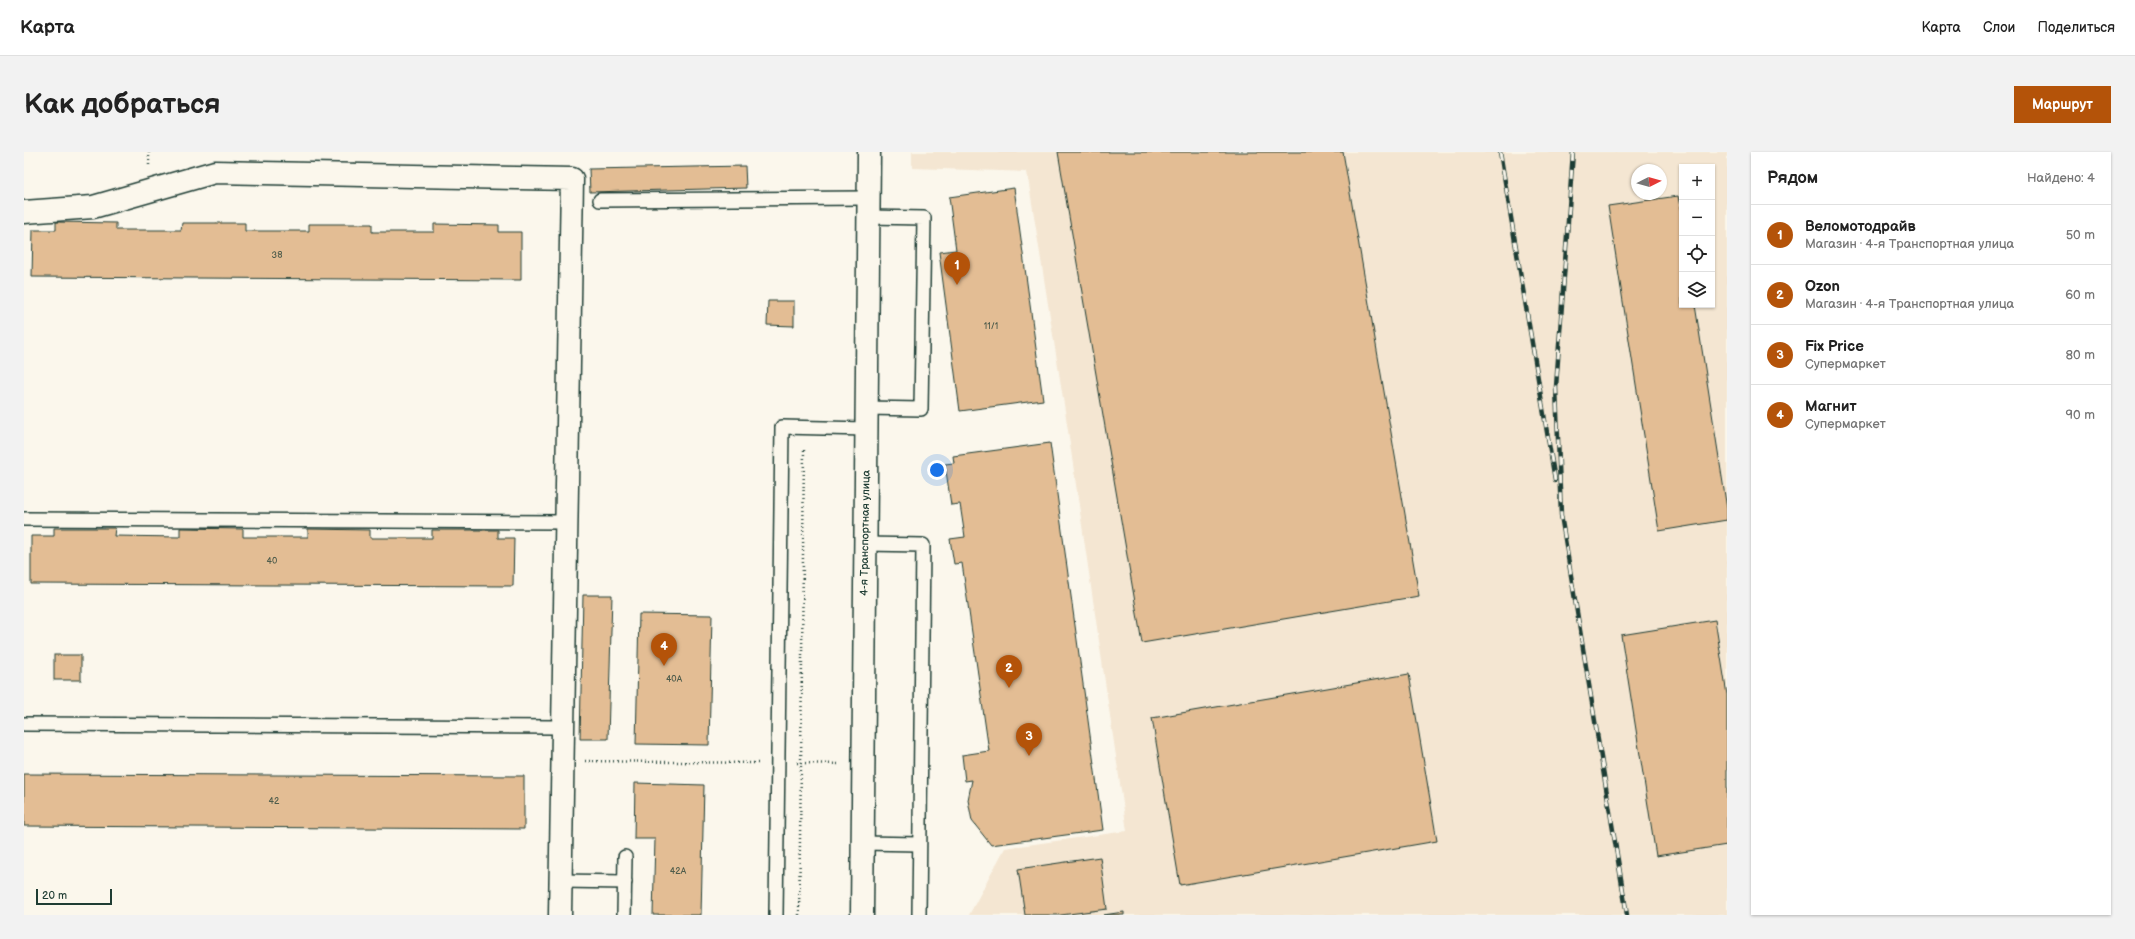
<!DOCTYPE html>
<html lang="ru">
<meta charset="utf-8">
<style>
body{margin:0;font-family:"Balsamiq Sans",sans-serif;background:#f2f2f2;color:#222}
.controls{position:absolute;right:12px;top:12px;display:grid;overflow:hidden;border-radius:0px;box-shadow:0 1px 3px #0004}
.controls button{width:36px;height:36px;display:grid;place-items:center;padding:0;border:0;border-bottom:1px solid #e0e0e0;background:#fff;color:#222;font:20px sans-serif}
.compass{position:absolute;left:1607px;top:12px;width:36px;height:36px;border-radius:50%;background:#fff;box-shadow:0 1px 3px #0004;rotate:84deg}
.scale{position:absolute;left:12px;bottom:10px;width:76px;box-sizing:border-box;padding-left:4px;border:2px solid #1f3d34;border-top:0;font-size:11px;line-height:14px;white-space:nowrap;color:#1f3d34;-webkit-text-stroke:3px #fbf7ec;paint-order:stroke}
.you{position:absolute;left:913px;top:318px;width:14px;height:14px;margin:-10px;border:3px solid #fff;border-radius:50%;background:#1a73e8;box-shadow:0 0 0 6px #1a73e833}
.badge{display:grid;place-items:center;width:26px;height:26px;border-radius:50%;background:#b45309;color:#fff;font-size:13px;font-weight:700}
.pin{position:absolute;translate:-50% -33px;filter:drop-shadow(0 1px 2px #0008)}
.pin::after{content:'';position:absolute;top:21px;width:14px;height:12px;background:inherit;clip-path:polygon(0 0,100% 0,50% 100%)}
.list{margin:0;padding:0;list-style:none}
h2{display:flex;justify-content:space-between;align-items:center;height:52px;margin:0;padding:0 16px;font-size:17px}
h2 small{font-size:13px;font-weight:400;color:#767676}
.list li{display:grid;grid-template-columns:26px 1fr auto;gap:12px;align-items:center;box-sizing:border-box;height:60px;padding:0 16px;border-top:1px solid #e0e0e0}
.list b{display:block;font-size:15px;white-space:nowrap}
.list p{margin:0;font-size:13px;white-space:nowrap;color:#767676}
.list em{font-size:13px;font-style:normal;color:#767676}
.icon{flex:none;width:22px;height:22px;fill:none;stroke:currentColor;stroke-width:2;stroke-linecap:round;stroke-linejoin:round}
.map{position:relative;flex:none;width:1703px;height:763px;overflow:hidden;border-radius:0px}
header{display:flex;align-items:center;gap:24px;box-sizing:border-box;height:56px;padding:0 20px;background:#fff;border-bottom:1px solid #e0e0e0}
header strong{font-size:19px}
nav{display:flex;gap:22px;margin-inline-start:auto;font-size:14px}
.intro{display:flex;align-items:center;justify-content:space-between;box-sizing:border-box;height:96px;padding:0 24px}
h1{margin:0;font-size:28px}
.button{padding:10px 18px;border-radius:0px;background:#b45309;color:#fff;font-size:14px;font-weight:700}
main{display:flex;gap:24px;padding:0 24px}
aside{flex:1;background:#fff;border-radius:0px;box-shadow:0 1px 3px #0004}
.map>svg:first-child{display:block}
.built{fill:#f4e6d2;fill-rule:evenodd}
.building{fill:#e3bd94;stroke:#1f3d34}
.lines{fill:none;stroke-linecap:round;stroke-linejoin:round}
.service-casing{stroke:#1f3d34;stroke-width:16}
.minor-casing{stroke:#1f3d34;stroke-width:25}
.secondary-casing{stroke:#1f3d34;stroke-width:25}
.path{stroke:#1f3d34;stroke-width:2.5;stroke-dasharray:1 3;stroke-linecap:butt}
.service{stroke:#fbf7ec;stroke-width:13}
.minor{stroke:#fbf7ec;stroke-width:22}
.secondary{stroke:#fbf7ec;stroke-width:22}
.rail-casing{stroke:#1f3d34;stroke-width:4.5}
.rail{stroke:#fbf7ec;stroke-width:3;stroke-dasharray:9;stroke-linecap:butt}
.labels{text-anchor:middle;dominant-baseline:central;stroke-width:4;stroke-linejoin:round;paint-order:stroke}
.number-label{font-size:9px;fill:#505d4c}
.street-label{font-size:11px;fill:#1f3d34;stroke:#fbf7ec}
</style>
<header>
<strong>Карта</strong>
<nav><a>Карта</a><a>Слои</a><a>Поделиться</a></nav>
</header>
<div class="intro"><h1>Как добраться</h1><a class="button">Маршрут</a></div>
<main>
<div class="map">
<svg width="1703" height="763" viewBox="0 0 1703 763">
<rect width="100%" height="100%" fill="#fbf7ec"/>
<filter id="ink" filterUnits="userSpaceOnUse"><feTurbulence type="fractalNoise" baseFrequency=".025" numOctaves="2"/><feDisplacementMap in="SourceGraphic" scale="8" xChannelSelector="R" yChannelSelector="G"/><feConvolveMatrix kernelMatrix="1 2 1 2 8 2 1 2 1" color-interpolation-filters="sRGB"/></filter>
<g filter="url(#ink)">
<!-- built -->
<path class="built" d="M 888,0 L 1703,0 L 1703,763 L 945,763 L 981,696 L 1103,679 L 1042,265 L 1003,20 L 888,16 ZM 1658,15 L 1688,15 L 1688,153 L 1658,153 ZM 1613,18 L 1637,18 L 1637,42 L 1613,42 Z"/>
<!-- building -->
<g class="building">
<path d="M 1034,0 L 1319,0 L 1395,444 L 1118,491 Z"/>
<path d="M 721,14 L 722,36 L 566,40 L 565,17 Z"/>
<path d="M 990,36 L 1019,248 L 936,259 L 915,100 L 932,98 L 925,45 Z"/>
<path d="M 1654,44 L 1658,67 L 1658,153 L 1671,153 L 1703,357 L 1703,368 L 1635,379 L 1584,54 Z"/>
<path d="M 32,70 L 92,71 L 92,78 L 157,78 L 158,71 L 221,71 L 221,79 L 285,79 L 285,72 L 348,72 L 348,80 L 410,80 L 410,72 L 475,73 L 475,80 L 497,80 L 497,128 L 8,125 L 9,78 L 32,78 Z"/>
<path d="M 744,149 L 770,149 L 770,174 L 743,173 Z"/>
<path d="M 1026,291 L 1079,678 L 967,693 L 948,669 L 944,648 L 948,628 L 941,629 L 938,603 L 965,599 L 938,411 L 930,412 L 926,387 L 941,385 L 936,352 L 927,353 L 921,312 L 930,311 L 929,304 Z"/>
<path d="M 30,376 L 91,376 L 90,384 L 156,385 L 156,376 L 219,377 L 219,385 L 284,385 L 284,377 L 346,378 L 346,386 L 408,386 L 408,378 L 474,378 L 474,386 L 490,386 L 489,434 L 7,432 L 7,384 L 30,384 Z"/>
<path d="M 559,443 L 588,443 L 584,587 L 556,587 Z"/>
<path d="M 615,462 L 688,463 L 685,593 L 612,592 Z"/>
<path d="M 1691,468 L 1703,543 L 1703,693 L 1632,704 L 1597,483 Z"/>
<rect x="30" y="503" width="27" height="25"/>
<path d="M 1385,522 L 1413,689 L 1156,733 L 1128,566 Z"/>
<path d="M 0,622 L 500,624 L 500,677 L 0,674 Z"/>
<path d="M 611,631 L 680,633 L 677,763 L 629,763 L 631,687 L 610,687 Z"/>
<path d="M 1076,705 L 1083,757 L 1037,763 L 1001,763 L 994,717 Z"/>
<path d="M 1100,760 L 1100,763 L 1079,763 Z"/>
</g>
<g class="lines">
<!-- service casing -->
<g class="service-casing">
<g id="service">
<path d="M 576,48 L 844,46"/>
<path d="M 842,256 L 897,257 L 900,66 L 844,65"/>
<path d="M 0,367 L 542,370"/>
<path d="M 841,392 L 899,393 L 895,763"/>
<path d="M 0,572 L 539,575"/>
<path d="M 838,691 L 895,692"/>
<path d="M 537,729 L 601,730"/>
<path d="M 600,763 L 601,705"/>
<path d="M 752,763 L 758,275 L 842,277"/>
</g>
</g>
<!-- minor casing -->
<g class="minor-casing">
<path id="minor" d="M 0,60 L 69,55 L 191,20 L 548,27 L 536,763"/>
</g>
<!-- secondary casing -->
<g class="secondary-casing">
<path id="secondary" d="M 838,763 L 845,0"/>
</g>
<!-- path -->
<g class="path">
<path d="M 125,13 L 125,0"/>
<path d="M 561,609 L 734,611"/>
<path d="M 773,611 L 777,611 L 780,296"/>
<path d="M 775,763 L 777,611 L 815,612"/>
</g>
<!-- service -->
<use href="#service" class="service"/>
<!-- minor -->
<use href="#minor" class="minor"/>
<!-- secondary -->
<use href="#secondary" class="secondary"/>
<!-- rail casing -->
<g class="rail-casing">
<g id="rail">
<path d="M 1476,0 L 1531,328"/>
<path d="M 1549,0 L 1532,235 L 1537,363 L 1603,763"/>
</g>
</g>
<!-- rail -->
<use href="#rail" class="rail"/>
</g>
</g>
<g class="labels">
<!-- number labels -->
<g class="number-label">
<text x="253" y="103">38</text>
<text x="967" y="174">11/1</text>
<text x="248" y="409">40</text>
<text x="650" y="527">40А</text>
<text x="250" y="649">42</text>
<text x="654" y="719">42А</text>
</g>
<!-- street labels -->
<g class="street-label">
<text transform="translate(841 381) rotate(-89)">4-я Транспортная улица</text>
</g>
</g>
</svg>
<div class="controls">
<button>+</button>
<button>−</button>
<button><svg class="icon" aria-label="locate" viewBox="0 0 24 24"><circle cx="12" cy="12" r="6"/><path d="M12 2v4M12 18v4M2 12h4M18 12h4"/></svg></button>
<button><svg class="icon" aria-label="layers" viewBox="0 0 24 24"><path d="M12 4l9 5-9 5-9-5zM3 14l9 5 9-5"/></svg></button>
</div>
<svg class="compass" viewBox="-18 -18 36 36"><path d="M0-13l5 13h-10z" fill="#e53935"/><path d="M0 13l5-13h-10z" fill="#767676"/></svg>
<div class="scale">20 m</div>
<div class="you"></div>
<div class="pin badge" style="left:933px;top:133px">1</div>
<div class="pin badge" style="left:985px;top:536px">2</div>
<div class="pin badge" style="left:1005px;top:604px">3</div>
<div class="pin badge" style="left:640px;top:514px">4</div>
</div>
<aside>
<h2>Рядом<small>Найдено: 4</small></h2>
<ul class="list">
<li><span class="badge">1</span><div><b>Веломотодрайв</b><p>Магазин · 4-я Транспортная улица</p></div><em>50 m</em></li>
<li><span class="badge">2</span><div><b>Ozon</b><p>Магазин · 4-я Транспортная улица</p></div><em>60 m</em></li>
<li><span class="badge">3</span><div><b>Fix Price</b><p>Супермаркет</p></div><em>80 m</em></li>
<li><span class="badge">4</span><div><b>Магнит</b><p>Супермаркет</p></div><em>90 m</em></li>
</ul>
</aside>
</main>
